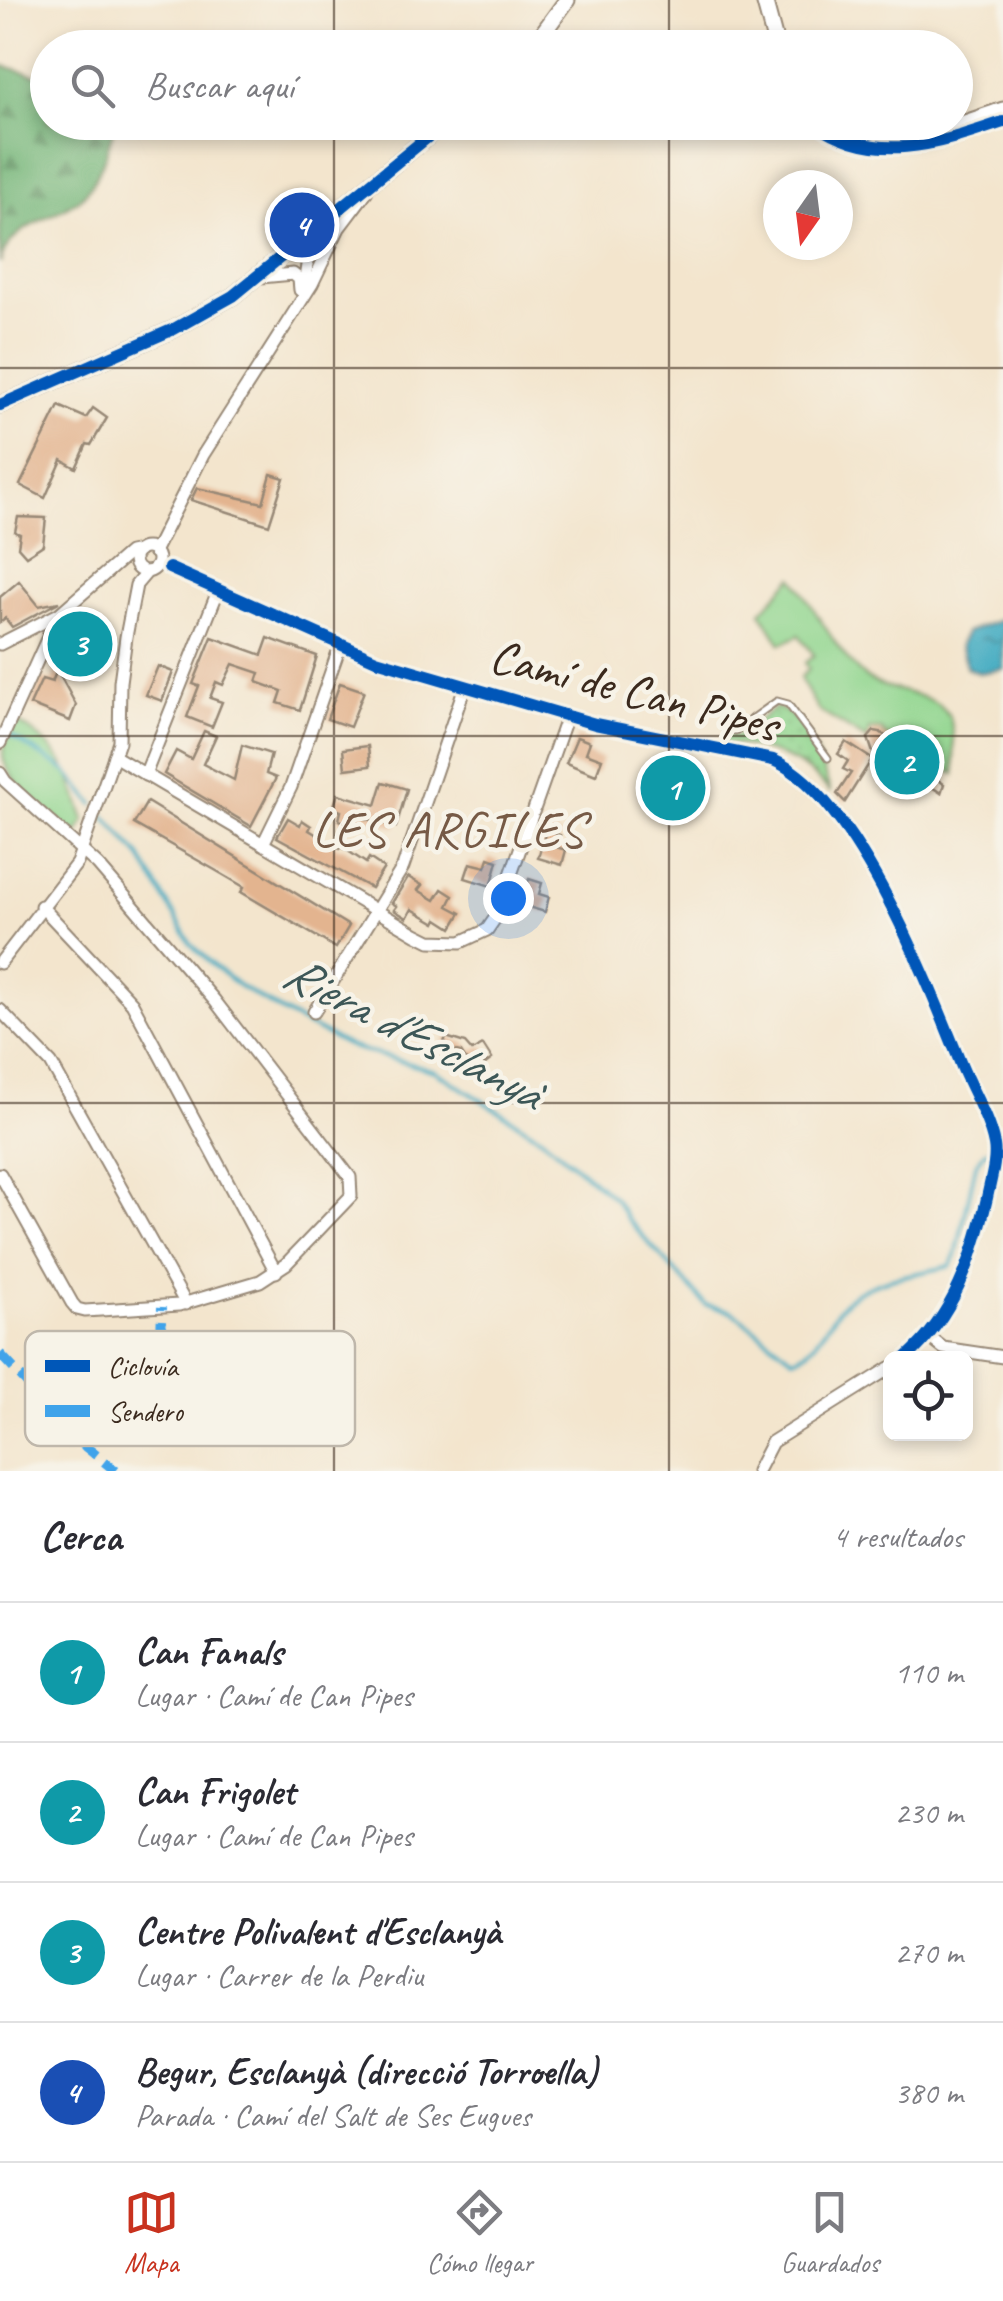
<!DOCTYPE html>
<html lang="es">
<meta charset="utf-8">
<style>
body{margin:0;font-family:Caveat,sans-serif;background:#f7f7f7;color:#2b2b33}
.controls{position:absolute;right:30px;bottom:30px;display:grid;overflow:hidden;border-radius:15px;box-shadow:0 5px 15px #0003}
.controls button{width:90px;height:90px;display:grid;place-items:center;padding:0;border:0;border-bottom:2px solid #e1e1e2;background:#fff;color:#2b2b33;font:50px sans-serif}
.compass{position:absolute;left:763px;top:170px;width:90px;height:90px;border-radius:50%;background:#fff;box-shadow:0 5px 15px #0003;rotate:194deg}
.you{position:absolute;left:508px;top:898px;width:35px;height:35px;margin:-25px;border:8px solid #fff;border-radius:50%;background:#1a73e8;box-shadow:0 0 0 15px #1a73e833}
.badge{display:grid;place-items:center;width:65px;height:65px;border-radius:50%;background:#c8321e;color:#fff;font-size:32px;font-weight:700}
.pin{position:absolute;translate:-50% -50%;border:5px solid #fff;box-shadow:0 2px 10px #0006}
.list{margin:0;padding:0;list-style:none}
h2{display:flex;justify-content:space-between;align-items:center;height:130px;margin:0;padding:0 40px;font-size:42px}
h2 small{font-size:32px;font-weight:400;color:#7c7c81}
.list li{display:grid;grid-template-columns:65px 1fr auto;gap:30px;align-items:center;box-sizing:border-box;height:140px;padding:0 40px;border-top:2px solid #e1e1e2}
.list b{display:block;font-size:38px;white-space:nowrap}
.list p{margin:0;font-size:32px;white-space:nowrap;color:#7c7c81}
.list em{font-size:32px;font-style:normal;color:#7c7c81}
.icon{flex:none;width:55px;height:55px;fill:none;stroke:currentColor;stroke-width:2;stroke-linecap:round;stroke-linejoin:round}
.map{position:relative;flex:none;width:1003px;height:1471px;overflow:hidden}
.search{position:absolute;background:#fff;box-shadow:0 5px 15px #0003;left:30px;right:30px;top:30px;height:110px;display:flex;align-items:center;gap:25px;box-sizing:border-box;padding:0 35px;border-radius:55px;color:#7c7c81;font-size:38px}
.sheet{height:690px;background:#fff}
nav{display:flex;justify-content:space-around;align-items:center;box-sizing:border-box;height:140px;border-top:2px solid #e1e1e2;background:#fff;font-size:28px;color:#7c7c81}
nav a{display:grid;justify-items:center;gap:5px}
nav .on{color:#c8321e}
.map>svg:first-child{display:block}
.grass{fill:#90d58e;stroke:#668056;stroke-width:2.5}
.forest{fill:url(#forest-firs);stroke:#58704c;stroke-width:2.5}
.garden{fill:url(#garden-dots);stroke:#668056;stroke-width:2.5}
.water{fill:url(#water-ripples);stroke:#3e6a70;stroke-width:2.5}
.lines{fill:none;stroke-linecap:round;stroke-linejoin:round}
.stream{stroke:#41aac1;stroke-width:4}
.building{fill:#e3b48f}
.lane-casing{stroke:#978876;stroke-width:9}
.street-casing{stroke:#978876;stroke-width:15}
.secondary-casing{stroke:#978876;stroke-width:19}
.lane{stroke:#fff;stroke-width:5}
.street{stroke:#fff;stroke-width:11}
.secondary{stroke:#fff;stroke-width:15}
.quiet{stroke:#3fa3ea;stroke-width:10;stroke-dasharray:20 10;stroke-linecap:butt}
.cycleway-casing{stroke:#f7f3e8;stroke-width:19}
.cycleway{stroke:#0057b8;stroke-width:12}
.grid{fill:none;stroke:#3b2a1e;stroke-width:2.5;stroke-opacity:0.55}
.labels{text-anchor:middle;dominant-baseline:central;stroke-width:9;stroke-linejoin:round;paint-order:stroke}
.street-label{font-size:48px;fill:#3b2a1e;stroke:#f7f3e8}
.neighbourhood-label{font-size:50px;letter-spacing:2.5px;fill:#765a46;stroke:#f7f3e8}
.water-label{font-size:50px;font-style:italic;fill:#3d5757;stroke:#f7f3e8}
.key{fill:#f7f3e8;stroke:#bfb7ab;stroke-width:2.5}
.key-label{font-size:28px;fill:#3b2a1e}
</style>
<div class="map">
<svg width="1003" height="1471" viewBox="0 0 1003 1471">
<defs>
<pattern id="forest-firs" width="22" height="20" patternUnits="userSpaceOnUse" patternTransform="scale(2.5)"><rect width="22" height="20" fill="#74b679"/><path d="M5 1l3.5 6h-7zM16 11l3.5 6h-7z" fill="#609463"/></pattern>
<pattern id="garden-dots" width="8" height="8" patternUnits="userSpaceOnUse" patternTransform="scale(2.5)"><rect width="8" height="8" fill="#90d58e"/><path d="M2 2h.1M6 6h.1" fill="none" stroke="#7db77a" stroke-width="1.8" stroke-linecap="round"/></pattern>
<pattern id="water-ripples" width="26" height="14" patternUnits="userSpaceOnUse" patternTransform="scale(2.5)"><rect width="26" height="14" fill="#41aac1"/><path d="M2 4q2-2 4 0t4 0M15 11q2-2 4 0t4 0" fill="none" stroke="#388b9c"/></pattern>
</defs>
<rect width="100%" height="100%" fill="#f7f3e8"/>
<filter id="ink" filterUnits="userSpaceOnUse"><feTurbulence type="fractalNoise" baseFrequency=".01" numOctaves="2"/><feDisplacementMap in="SourceGraphic" scale="20" xChannelSelector="R" yChannelSelector="G"/><feConvolveMatrix kernelMatrix="1 2 1 2 8 2 1 2 1" color-interpolation-filters="sRGB"/></filter>
<filter id="wash" filterUnits="userSpaceOnUse"><feTurbulence type="fractalNoise" baseFrequency=".0048" numOctaves="4" result="noise"/><feDisplacementMap in="SourceGraphic" scale="40" xChannelSelector="R" yChannelSelector="G"/><feGaussianBlur stdDeviation="2.25" result="paint"/><feColorMatrix in="noise" values="0 0 0 0 0 0 0 0 0 0 0 0 0 0 0 0 0 1.4 0 .05"/><feComposite in="paint" operator="in"/></filter>
<g filter="url(#wash)">
<rect width="100%" height="100%" fill="#f3e5cd"/>
<!-- grass -->
<g class="grass">
<path d="M 793,577 C 813,606 835,648 859,672 C 868,681 881,686 894,689 C 958,705 952,710 955,774 L 929,762 L 929,756 L 917,748 L 913,754 L 885,735 L 882,730 L 869,730 L 867,740 L 818,710 L 800,678 L 809,669 L 805,663 L 814,655 L 799,635 L 781,644 L 761,612 Z"/>
<path d="M 16,721 C 65,752 67,768 85,820 L 78,833 L 71,831 C 52,815 0,778 3,752 C 5,741 12,730 16,721 Z"/>
</g>
<!-- forest -->
<path class="forest" d="M 0,65 L 47,78 L 48,122 L 115,123 C 109,146 98,185 78,200 C 51,219 8,227 0,263 Z"/>
<!-- garden -->
<path class="garden" d="M 776,707 C 807,717 822,765 831,793 C 801,757 766,748 721,742 L 726,734 L 738,736 Z"/>
<!-- water -->
<path class="water" d="M 1003,619 L 1003,669 L 979,673 L 967,668 L 960,645 L 966,632 Z"/>
<g class="lines">
<!-- stream -->
<g class="stream">
<path d="M 9,735 L 65,770 L 94,804"/>
<path d="M 100,811 L 140,856 L 191,944 L 214,966 L 239,986 L 291,1017 L 351,1047 L 435,1071 L 542,1138 L 615,1199 L 627,1219 L 706,1305 L 731,1311 L 793,1358 C 819,1352 830,1311 852,1296 C 880,1276 918,1275 950,1266 L 956,1256 L 976,1164 L 985,1152 L 1003,1149"/>
</g>
</g>
<g id="blocks">
<!-- building -->
<g class="building">
<path d="M 59,406 L 86,418 L 93,408 L 107,418 L 91,445 L 87,444 L 76,468 L 62,460 L 45,498 L 20,485 Z"/>
<path d="M 271,474 L 284,478 L 269,525 L 191,500 L 197,488 L 263,503 Z"/>
<path d="M 18,517 L 46,518 L 43,545 L 26,556 L 18,547 L 20,534 L 15,532 Z"/>
<path d="M 19,581 L 39,606 L 59,602 L 12,627 L 5,618 L 0,622 L 0,597 Z"/>
<path d="M 82,616 L 96,622 L 89,639 L 95,641 L 81,673 L 77,671 L 75,676 L 58,668 L 61,660 L 59,659 L 76,620 L 80,622 Z"/>
<path d="M 212,637 L 262,655 L 268,638 L 317,656 L 300,710 L 278,703 L 282,691 L 257,682 L 260,673 L 233,664 L 223,685 L 216,682 L 210,698 L 222,702 L 212,727 L 187,717 L 199,686 L 193,684 Z"/>
<path d="M 158,666 L 173,672 L 162,701 L 146,695 Z"/>
<path d="M 57,670 L 76,705 L 70,721 L 30,705 L 42,679 L 52,682 Z"/>
<path d="M 340,683 L 364,691 L 350,727 L 327,719 Z"/>
<path d="M 204,731 L 216,736 L 203,764 L 234,780 L 242,745 L 271,754 L 266,774 L 276,778 L 251,826 L 164,774 L 176,751 L 191,759 Z"/>
<path d="M 874,731 L 880,732 L 926,766 L 923,770 L 944,784 L 941,793 L 877,751 L 874,756 L 868,738 Z"/>
<path d="M 577,737 L 590,742 L 586,753 L 602,759 L 596,775 L 566,763 Z"/>
<path d="M 846,742 L 872,759 L 845,802 L 837,794 L 851,773 L 843,769 L 848,761 L 838,754 Z"/>
<path d="M 368,746 L 370,766 L 345,769 L 343,749 Z"/>
<path d="M 665,772 L 686,779 L 681,804 L 659,798 Z"/>
<path d="M 383,782 L 407,789 L 396,827 L 357,816 L 354,825 L 339,820 L 341,811 L 333,808 L 338,794 L 376,805 Z"/>
<path d="M 147,802 L 349,926 L 336,948 L 241,892 L 244,887 L 215,870 L 134,824 Z"/>
<path d="M 288,818 L 300,825 L 302,820 L 311,826 L 309,830 L 340,849 L 342,847 L 366,863 L 369,858 L 384,868 L 371,888 L 277,837 Z"/>
<path d="M 546,831 L 560,835 L 556,847 L 566,850 L 562,865 L 538,858 Z"/>
<path d="M 489,858 L 498,861 L 491,886 L 465,878 L 470,863 L 486,867 Z"/>
<path d="M 408,877 L 422,885 L 418,890 L 435,900 L 442,889 L 453,896 L 448,906 L 461,913 L 452,928 L 438,919 L 436,923 L 412,909 L 407,918 L 394,910 L 397,906 L 392,903 Z"/>
<path d="M 529,879 L 542,883 L 539,894 L 549,897 L 545,912 L 521,905 Z"/>
<path d="M 446,1037 L 465,1043 L 472,1051 L 483,1045 L 492,1059 L 484,1065 L 480,1059 L 470,1066 L 461,1052 L 442,1048 Z"/>
</g>
</g>
</g>
<g filter="url(#ink)">
<use href="#blocks" fill-opacity="0" stroke="#978876" stroke-width="2.5"/>
<g class="lines">
<!-- lane casing -->
<g class="lane-casing">
<path id="lane" d="M 724,728 L 735,731 L 777,701 L 788,704 L 828,758"/>
</g>
<!-- street casing -->
<g class="street-casing">
<g id="street">
<path d="M 261,277 L 293,274 L 299,279 L 300,290"/>
<path d="M 304,287 L 310,243 L 318,229"/>
<circle cx="146" cy="560" r="12"/>
<path d="M 154,552 L 203,455 L 312,284 L 339,228 L 367,191"/>
<path d="M 169,568 L 376,660 L 595,724 L 773,760 C 856,795 929,985 962,1067 C 972,1091 989,1119 994,1145 C 997,1161 990,1182 987,1198 C 973,1259 954,1316 906,1358"/>
<path d="M 0,644 L 59,614 L 129,553 L 139,551"/>
<path d="M 0,743 L 57,617"/>
<path d="M 114,756 L 416,934 L 430,941 L 461,942 L 487,930 L 496,917 L 567,716"/>
<path d="M 0,773 L 5,781 L 98,865 L 215,1001 L 350,1177 L 351,1196 L 286,1264 L 260,1281 L 179,1305 L 85,1311 L 77,1309 L 72,1303 L 0,1174"/>
<path d="M 145,775 L 218,591"/>
<path d="M 263,844 L 291,787 L 340,646"/>
<path d="M 41,906 L 132,1003 L 276,1272"/>
<path d="M 0,963 L 77,863 L 119,742 L 120,682 L 126,637 L 136,585 L 147,572"/>
<path d="M 0,1010 L 51,1063 L 186,1304"/>
<path d="M 314,1012 L 403,867 L 465,686"/>
<path d="M 929,1337 L 943,1348 L 1003,1357"/>
<path d="M 757,1471 L 772,1442 L 890,1368"/>
</g>
</g>
<!-- secondary casing -->
<g class="secondary-casing">
<g id="secondary">
<path d="M 764,0 L 777,48"/>
<path d="M 532,48 L 567,0"/>
<path d="M 835,122 C 892,153 947,129 1003,110"/>
<path d="M 0,405 L 174,329 L 233,296 L 446,122"/>
</g>
</g>
<!-- lane -->
<use href="#lane" class="lane"/>
<!-- street -->
<use href="#street" class="street"/>
<!-- secondary -->
<use href="#secondary" class="secondary"/>
<!-- quiet -->
<g class="quiet">
<path d="M 161,1340 L 162,1307"/>
<path d="M 0,1354 L 86,1447 L 116,1471"/>
</g>
<!-- cycleway casing -->
<g class="cycleway-casing">
<g id="cycleway">
<path d="M 814,122 C 876,166 938,144 1003,122"/>
<path d="M 0,405 L 174,329 L 233,296 L 446,122"/>
<path d="M 169,568 L 376,660 L 595,724 L 773,760 C 856,795 929,985 962,1067 C 972,1091 989,1119 994,1145 C 997,1161 990,1182 987,1198 C 973,1259 954,1316 906,1358"/>
</g>
</g>
<!-- cycleway -->
<use href="#cycleway" class="cycleway"/>
</g>
</g>
<!-- grid -->
<path class="grid" d="M 334,0 L 334,48M 669,0 L 669,48M 334,122 L 334,1471M 669,122 L 669,1471M 0,368 L 1003,368M 0,736 L 1003,736M 0,1103 L 1003,1103"/>
<g class="labels">
<!-- street labels -->
<g class="street-label">
<text transform="translate(634 690) rotate(14)">Camí de Can Pipes</text>
</g>
<!-- neighbourhood labels -->
<g class="neighbourhood-label">
<text x="449" y="829">LES ARGILES</text>
</g>
<!-- water labels -->
<g class="water-label">
<text transform="translate(413 1032) rotate(27)">Riera d'Esclanyà</text>
</g>
</g>
<!-- legend -->
<rect x="25" y="1331" width="330" height="115" rx="15" class="key"/>
<rect x="45" y="1360" width="45" height="12" fill="#0057b8"/>
<rect x="45" y="1405" width="45" height="12" fill="#3fa3ea"/>
<g class="key-label">
<text x="108" y="1376">Ciclovía</text>
<text x="108" y="1421">Sendero</text>
</g>
</svg>
<div class="controls">
<button><svg class="icon" aria-label="locate" viewBox="0 0 24 24"><circle cx="12" cy="12" r="6"/><path d="M12 2v4M12 18v4M2 12h4M18 12h4"/></svg></button>
</div>
<svg class="compass" viewBox="-18 -18 36 36"><path d="M0-13l5 13h-10z" fill="#e53935"/><path d="M0 13l5-13h-10z" fill="#7c7c81"/></svg>
<div class="you"></div>
<div class="pin badge" style="left:673px;top:788px;background:#0f9aa8">1</div>
<div class="pin badge" style="left:907px;top:762px;background:#0f9aa8">2</div>
<div class="pin badge" style="left:80px;top:644px;background:#0f9aa8">3</div>
<div class="pin badge" style="left:302px;top:225px;background:#1a4fb4">4</div>
<div class="search"><svg class="icon" aria-label="search" viewBox="0 0 24 24"><circle cx="10" cy="10" r="6"/><path d="M15 15l6 6"/></svg>Buscar aquí</div>
</div>
<section class="sheet">
<h2>Cerca<small>4 resultados</small></h2>
<ul class="list">
<li><span class="badge" style="background:#0f9aa8">1</span><div><b>Can Fanals</b><p>Lugar · Camí de Can Pipes</p></div><em>110 m</em></li>
<li><span class="badge" style="background:#0f9aa8">2</span><div><b>Can Frigolet</b><p>Lugar · Camí de Can Pipes</p></div><em>230 m</em></li>
<li><span class="badge" style="background:#0f9aa8">3</span><div><b>Centre Polivalent d'Esclanyà</b><p>Lugar · Carrer de la Perdiu</p></div><em>270 m</em></li>
<li><span class="badge" style="background:#1a4fb4">4</span><div><b>Begur, Esclanyà (direcció Torroella)</b><p>Parada · Camí del Salt de Ses Eugues</p></div><em>380 m</em></li>
</ul>
</section>
<nav>
<a class="on"><svg class="icon" aria-label="map" viewBox="0 0 24 24"><path d="M3 6l6-2 6 2 6-2v14l-6 2-6-2-6 2zM9 4v14M15 6v14"/></svg>Mapa</a>
<a><svg class="icon" aria-label="directions" viewBox="0 0 24 24"><path d="M12 3l9 9-9 9-9-9zM9 14v-3h6M13 9l2 2-2 2"/></svg>Cómo llegar</a>
<a><svg class="icon" aria-label="saved" viewBox="0 0 24 24"><path d="M7 4h10v16l-5-4-5 4z"/></svg>Guardados</a>
</nav>
